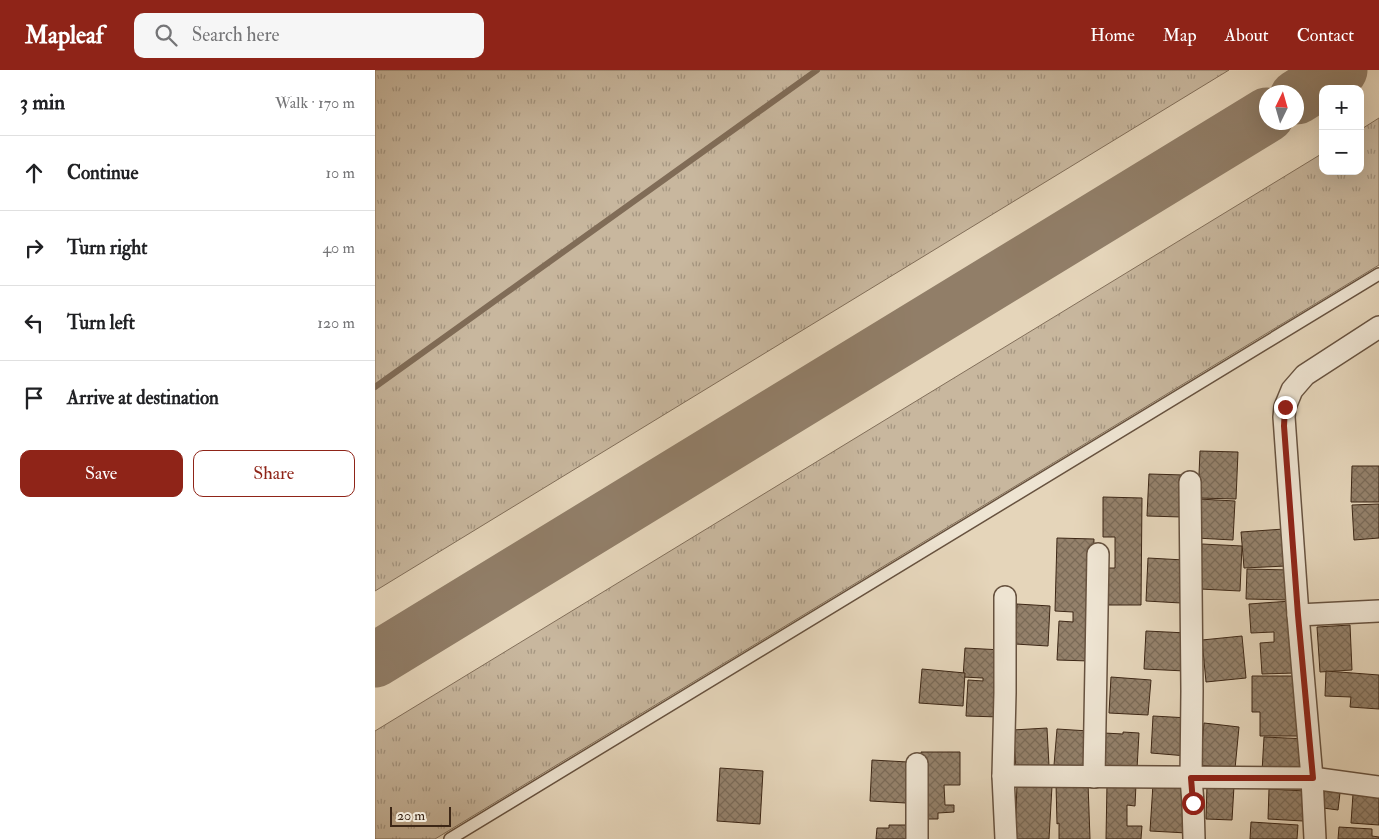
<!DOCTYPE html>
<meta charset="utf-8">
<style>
body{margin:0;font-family:"IM FELL Double Pica",serif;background:#f6f6f6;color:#202124}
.controls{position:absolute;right:15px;top:15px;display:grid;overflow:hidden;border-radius:10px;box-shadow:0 5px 20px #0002}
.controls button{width:45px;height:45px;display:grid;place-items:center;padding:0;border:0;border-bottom:1px solid #e0e0e0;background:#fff;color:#202124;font:25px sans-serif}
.compass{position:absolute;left:884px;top:15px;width:45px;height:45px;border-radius:50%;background:#fff;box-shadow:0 5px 20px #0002;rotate:5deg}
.scale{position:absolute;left:15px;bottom:12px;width:61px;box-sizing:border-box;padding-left:5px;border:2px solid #3d2716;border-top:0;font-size:14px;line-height:18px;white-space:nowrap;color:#3d2716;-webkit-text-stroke:4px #eee4d2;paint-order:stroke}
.stop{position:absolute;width:15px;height:15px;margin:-11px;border:4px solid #8f2418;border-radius:50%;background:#fff}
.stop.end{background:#8f2418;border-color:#fff;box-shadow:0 1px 5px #0008}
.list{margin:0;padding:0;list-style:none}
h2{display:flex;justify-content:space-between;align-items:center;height:65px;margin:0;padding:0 20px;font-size:21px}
h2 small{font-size:16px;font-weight:400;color:#757577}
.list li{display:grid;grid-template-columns:32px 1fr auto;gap:15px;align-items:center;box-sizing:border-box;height:75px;padding:0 20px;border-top:1px solid #e0e0e0}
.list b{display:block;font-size:19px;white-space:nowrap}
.list em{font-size:16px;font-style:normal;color:#757577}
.actions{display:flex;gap:10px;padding:15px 20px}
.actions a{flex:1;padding:11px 0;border:1px solid #8f2418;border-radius:10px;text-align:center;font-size:18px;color:#8f2418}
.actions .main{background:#8f2418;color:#fff}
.icon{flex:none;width:28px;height:28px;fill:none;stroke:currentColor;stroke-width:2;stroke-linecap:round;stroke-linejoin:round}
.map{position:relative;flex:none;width:1004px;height:769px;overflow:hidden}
header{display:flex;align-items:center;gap:30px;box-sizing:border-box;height:70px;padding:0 25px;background:#8f2418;color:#fff}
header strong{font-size:24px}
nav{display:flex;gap:28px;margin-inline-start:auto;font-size:18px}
.search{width:350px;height:45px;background:#f6f6f6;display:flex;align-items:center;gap:12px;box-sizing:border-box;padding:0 18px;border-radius:10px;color:#757577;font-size:19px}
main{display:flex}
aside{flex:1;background:#fff}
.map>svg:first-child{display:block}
.grass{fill:url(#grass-tufts);stroke:#826f5a}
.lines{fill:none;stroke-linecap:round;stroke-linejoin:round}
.stream{stroke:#806c57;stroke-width:6}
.taxiway{stroke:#917e68;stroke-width:55}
.building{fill:url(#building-cross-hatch);stroke:#3d2716}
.lane-casing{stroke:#67523f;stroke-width:14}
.street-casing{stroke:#67523f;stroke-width:24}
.lane{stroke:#eee4d2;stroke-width:11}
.street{stroke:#eee4d2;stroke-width:21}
.route{stroke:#8f2418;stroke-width:6}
</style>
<header>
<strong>Mapleaf</strong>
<div class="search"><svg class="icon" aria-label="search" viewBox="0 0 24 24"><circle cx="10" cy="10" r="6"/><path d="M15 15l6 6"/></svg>Search here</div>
<nav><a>Home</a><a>Map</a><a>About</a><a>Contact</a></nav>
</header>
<main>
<aside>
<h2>3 min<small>Walk · 170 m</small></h2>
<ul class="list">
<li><svg class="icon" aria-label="ahead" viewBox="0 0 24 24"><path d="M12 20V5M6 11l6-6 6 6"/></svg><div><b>Continue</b></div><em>10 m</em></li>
<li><svg class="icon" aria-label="right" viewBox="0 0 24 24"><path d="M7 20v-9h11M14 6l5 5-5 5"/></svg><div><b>Turn right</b></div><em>40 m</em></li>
<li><svg class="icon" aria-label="left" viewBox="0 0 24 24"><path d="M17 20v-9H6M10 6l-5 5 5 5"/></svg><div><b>Turn left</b></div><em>120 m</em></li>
<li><svg class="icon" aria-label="arrive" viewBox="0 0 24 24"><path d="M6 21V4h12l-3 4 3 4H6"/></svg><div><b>Arrive at destination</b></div></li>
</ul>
<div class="actions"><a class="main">Save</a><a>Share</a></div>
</aside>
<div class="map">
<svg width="1004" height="769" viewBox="0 0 1004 769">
<defs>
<pattern id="grass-tufts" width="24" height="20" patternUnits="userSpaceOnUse" patternTransform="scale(1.25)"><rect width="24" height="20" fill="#c8b79e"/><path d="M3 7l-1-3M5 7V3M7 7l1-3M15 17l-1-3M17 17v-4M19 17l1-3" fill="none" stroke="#a49580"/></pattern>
<pattern id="building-cross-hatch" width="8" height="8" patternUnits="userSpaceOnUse" patternTransform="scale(1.25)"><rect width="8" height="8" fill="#94816b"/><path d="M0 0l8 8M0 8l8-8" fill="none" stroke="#7a6a57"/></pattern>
</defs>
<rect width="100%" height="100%" fill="#e5d5ba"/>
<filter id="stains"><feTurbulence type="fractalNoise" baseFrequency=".004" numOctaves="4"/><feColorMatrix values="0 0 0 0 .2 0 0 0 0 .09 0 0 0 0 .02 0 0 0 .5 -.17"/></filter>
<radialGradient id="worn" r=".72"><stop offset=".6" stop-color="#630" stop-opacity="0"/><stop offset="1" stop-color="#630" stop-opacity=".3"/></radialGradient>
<!-- grass -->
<g class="grass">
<path d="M 0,0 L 854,0 L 0,521 Z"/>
<path d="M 1004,48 L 1004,195 L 60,769 L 0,769 L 0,661 L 948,83 L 948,101 L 985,101 L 985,60 Z"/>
</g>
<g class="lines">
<!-- stream -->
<path class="stream" d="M 0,317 L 442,0"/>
<!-- taxiway -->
<g class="taxiway">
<path d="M 922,27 L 965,0"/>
<path d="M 0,590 L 892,45"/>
</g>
</g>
<!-- building -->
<g class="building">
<path d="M 825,381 L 863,382 L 861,429 L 823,428 Z"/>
<path d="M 977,396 L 1004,396 L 1004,432 L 976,432 Z"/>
<path d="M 774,404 L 809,405 L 807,447 L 772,446 Z"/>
<path d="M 728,427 L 767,428 L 766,535 L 730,535 L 730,498 L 740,498 L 740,467 L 728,467 Z"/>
<path d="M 824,429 L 860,431 L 858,470 L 821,468 Z"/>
<path d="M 1004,434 L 1004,468 L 979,470 L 977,435 Z"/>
<path d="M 909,459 L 911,496 L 869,498 L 866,462 Z"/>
<path d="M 682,468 L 719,469 L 715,591 L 682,590 L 684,551 L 698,552 L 698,542 L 680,541 Z"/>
<path d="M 827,474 L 867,476 L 865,521 L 825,519 Z"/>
<path d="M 773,488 L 809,490 L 806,533 L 771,531 Z"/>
<path d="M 872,499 L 915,500 L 914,530 L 871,529 Z"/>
<path d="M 916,531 L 920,603 L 887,604 L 885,573 L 899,572 L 899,562 L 876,563 L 874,534 Z"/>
<path d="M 642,534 L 675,536 L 673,576 L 640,574 Z"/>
<path d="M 975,555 L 977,600 L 945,602 L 942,557 Z"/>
<path d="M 771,561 L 812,563 L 810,601 L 769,599 Z"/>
<path d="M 867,566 L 871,608 L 831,612 L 827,570 Z"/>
<path d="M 590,578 L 627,580 L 625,647 L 591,646 L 593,610 L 608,611 L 608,608 L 588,607 Z"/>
<path d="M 547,599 L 590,603 L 588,636 L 544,633 Z"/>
<path d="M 951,601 L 1004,605 L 1004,639 L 975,637 L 976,627 L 950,626 Z"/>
<path d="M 877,606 L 927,606 L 927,666 L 885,666 L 885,642 L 877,642 Z"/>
<path d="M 736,607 L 776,610 L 773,645 L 734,643 Z"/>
<path d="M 778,646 L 814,648 L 812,686 L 776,683 Z"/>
<path d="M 829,653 L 864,657 L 860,699 L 825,695 Z"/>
<path d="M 672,658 L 674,696 L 641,698 L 638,660 Z"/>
<path d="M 682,659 L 714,661 L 712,697 L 679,695 Z"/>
<path d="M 748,662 L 764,663 L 762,699 L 727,697 L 729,663 L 748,664 Z"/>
<path d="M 889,667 L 933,669 L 931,705 L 887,702 Z"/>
<path d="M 546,682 L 585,682 L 585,715 L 569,715 L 570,735 L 579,735 L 579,742 L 563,743 L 563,749 L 547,749 Z"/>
<path d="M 497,690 L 533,692 L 531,733 L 495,731 Z"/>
<path d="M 345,698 L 388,701 L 385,754 L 342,751 Z"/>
<path d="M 713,713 L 715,769 L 684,769 L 684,753 L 682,754 L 681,714 Z"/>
<path d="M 732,713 L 761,714 L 760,736 L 752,735 L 752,756 L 767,756 L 766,769 L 731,769 Z"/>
<path d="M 642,714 L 677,716 L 674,769 L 640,769 Z"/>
<path d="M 778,714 L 815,716 L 812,763 L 775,761 Z"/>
<path d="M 832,715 L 859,716 L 857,750 L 831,749 Z"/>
<path d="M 894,719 L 930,721 L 928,751 L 893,749 Z"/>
<path d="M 949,721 L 965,723 L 963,740 L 948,738 Z"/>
<path d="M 978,724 L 1004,726 L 1004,755 L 976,753 Z"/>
<path d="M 876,752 L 923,755 L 922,769 L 875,769 Z"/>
<path d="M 514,755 L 536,755 L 536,769 L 501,769 L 502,758 L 514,758 Z"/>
<path d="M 964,757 L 997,759 L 997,766 L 1004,767 L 1004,769 L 963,769 Z"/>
</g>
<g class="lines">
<!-- lane casing -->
<g class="lane-casing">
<path id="lane" d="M 75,769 L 1004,204"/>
</g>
<!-- street casing -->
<g class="street-casing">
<g id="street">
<path d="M 815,412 L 817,621 L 816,708 L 818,733 L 819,769"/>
<path d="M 923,545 L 1004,541"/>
<path d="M 542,694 L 542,769"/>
<path d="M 628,706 L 630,623 L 630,527"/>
<path d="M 719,707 L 723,484"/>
<path d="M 631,769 L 628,706 L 937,708 L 1004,717"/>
<path d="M 940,769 L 937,708 L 923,545 L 909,347 L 910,337 L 917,320 L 930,305 L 1004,257"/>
</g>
</g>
<!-- lane -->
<use href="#lane" class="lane"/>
<!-- street -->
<use href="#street" class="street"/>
</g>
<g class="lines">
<!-- route -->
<path class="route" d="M 818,733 L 816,708 L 938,708 L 923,545 L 909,356 L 910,337"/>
</g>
<rect width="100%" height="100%" filter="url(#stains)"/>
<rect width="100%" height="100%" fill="url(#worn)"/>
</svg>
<div class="controls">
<button>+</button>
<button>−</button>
</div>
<svg class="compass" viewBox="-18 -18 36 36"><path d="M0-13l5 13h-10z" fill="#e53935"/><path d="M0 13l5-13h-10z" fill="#757577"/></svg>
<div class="scale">20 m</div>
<div class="stop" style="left:818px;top:733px"></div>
<div class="stop end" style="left:910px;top:337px"></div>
</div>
</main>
